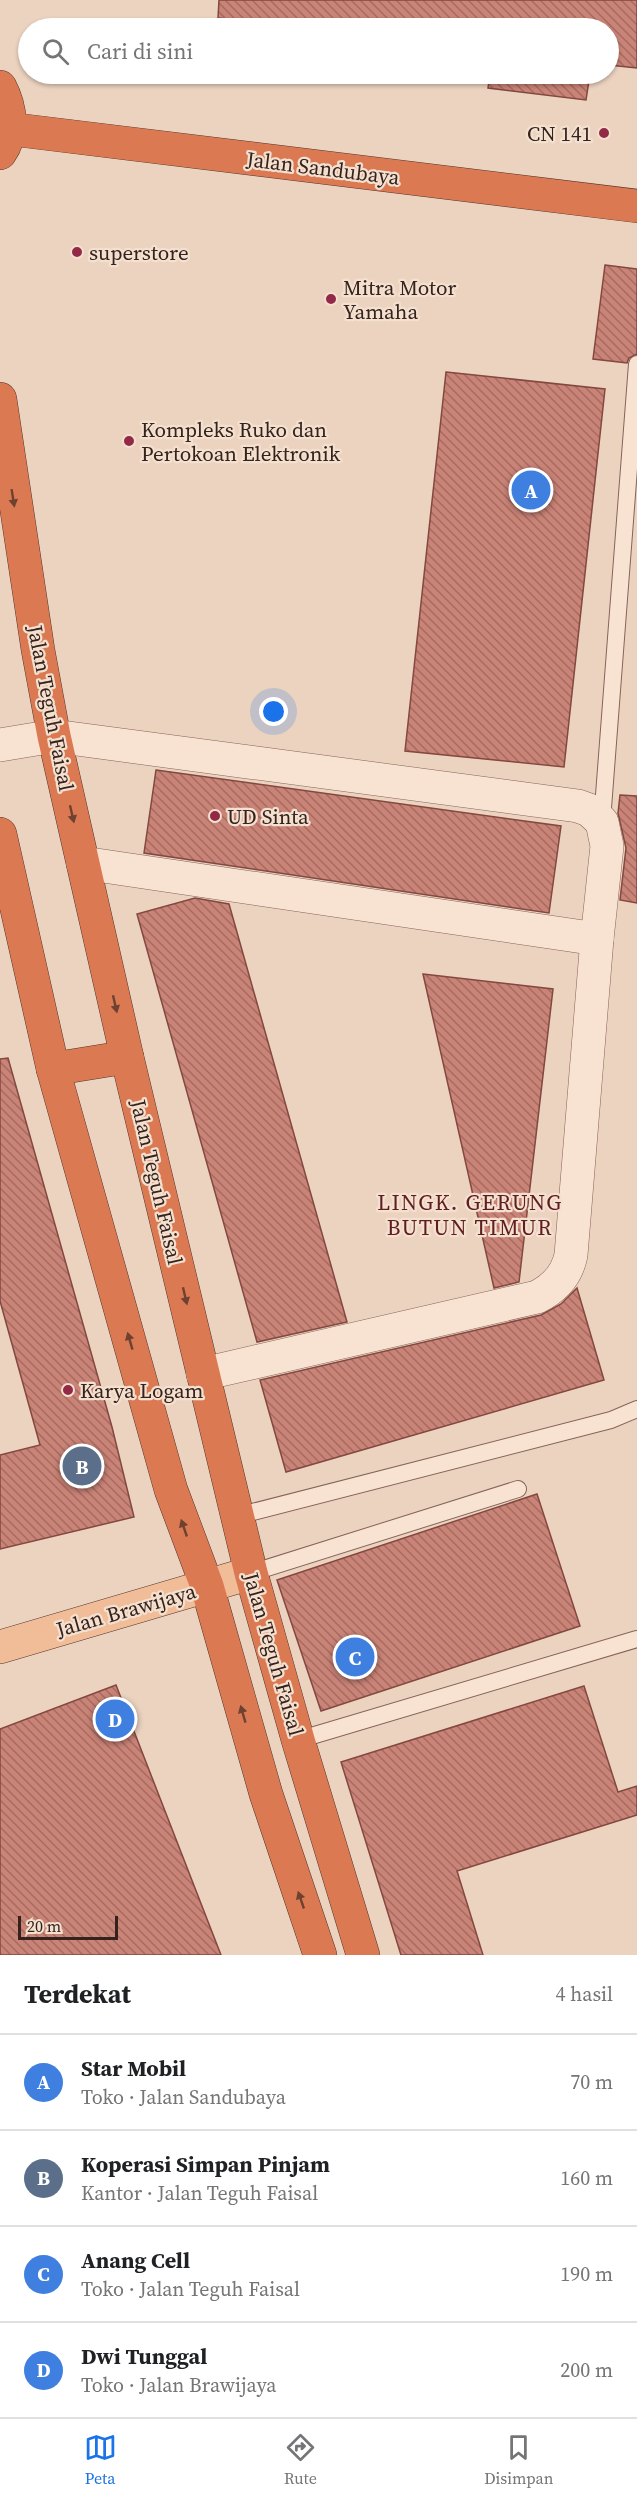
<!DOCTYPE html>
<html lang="id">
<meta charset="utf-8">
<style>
body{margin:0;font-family:"Source Serif 4",serif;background:#f2f2f2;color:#202124}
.scale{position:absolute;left:18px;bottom:15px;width:100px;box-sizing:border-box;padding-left:6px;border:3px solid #35221d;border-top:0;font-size:16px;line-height:21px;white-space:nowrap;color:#35221d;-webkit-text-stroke:4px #f4e0cf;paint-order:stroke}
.you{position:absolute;left:274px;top:712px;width:21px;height:21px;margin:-15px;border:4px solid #fff;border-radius:50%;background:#1a73e8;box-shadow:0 0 0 9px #1a73e833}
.badge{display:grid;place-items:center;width:39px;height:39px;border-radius:50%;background:#1a73e8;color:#fff;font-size:20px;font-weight:700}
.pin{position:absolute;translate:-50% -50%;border:3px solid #fff;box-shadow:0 2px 6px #0006}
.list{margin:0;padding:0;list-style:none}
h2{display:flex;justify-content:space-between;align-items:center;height:78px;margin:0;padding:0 24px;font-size:26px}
h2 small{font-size:20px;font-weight:400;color:#757577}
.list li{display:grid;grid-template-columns:39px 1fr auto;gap:18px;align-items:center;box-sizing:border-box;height:96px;padding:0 24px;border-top:2px solid #e0e0e0}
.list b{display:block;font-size:22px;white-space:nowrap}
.list p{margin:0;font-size:20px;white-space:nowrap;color:#757577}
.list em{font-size:20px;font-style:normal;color:#757577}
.icon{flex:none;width:33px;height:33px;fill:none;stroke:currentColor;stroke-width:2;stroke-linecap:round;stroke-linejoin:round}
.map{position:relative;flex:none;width:637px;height:1955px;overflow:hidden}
.search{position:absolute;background:#fff;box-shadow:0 2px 4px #0004;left:18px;right:18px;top:18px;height:66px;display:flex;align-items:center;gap:15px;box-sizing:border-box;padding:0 21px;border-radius:33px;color:#757577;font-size:22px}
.sheet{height:462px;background:#fff}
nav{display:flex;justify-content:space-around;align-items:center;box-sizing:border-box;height:84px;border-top:2px solid #e0e0e0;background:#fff;font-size:16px;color:#757577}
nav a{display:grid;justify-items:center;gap:3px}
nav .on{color:#1a73e8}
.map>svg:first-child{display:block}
.building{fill:url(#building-back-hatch);stroke:#83483f;stroke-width:1.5}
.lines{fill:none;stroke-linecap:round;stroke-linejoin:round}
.lane-casing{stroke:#856459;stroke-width:18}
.street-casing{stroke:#856459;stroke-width:34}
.primary-casing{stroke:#53352d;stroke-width:34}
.highway-casing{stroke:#53352d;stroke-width:34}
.lane{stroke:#f8e3d3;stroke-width:16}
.street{stroke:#f8e3d3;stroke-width:33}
.primary{stroke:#f0bd98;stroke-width:33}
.highway{stroke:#db7a52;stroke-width:33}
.oneway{fill:#6f4130}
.poi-dot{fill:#922a47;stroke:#f4e0cf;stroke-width:2}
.labels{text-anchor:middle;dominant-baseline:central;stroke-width:4.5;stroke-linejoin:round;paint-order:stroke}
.poi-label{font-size:21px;fill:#35221d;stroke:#f4e0cf;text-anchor:start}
.street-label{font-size:21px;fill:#35221d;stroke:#f4e0cf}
.neighbourhood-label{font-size:22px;letter-spacing:1.5px;fill:#601d21;stroke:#f4e0cf}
</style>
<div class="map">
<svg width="637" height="1955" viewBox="0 0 637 1955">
<defs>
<pattern id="building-back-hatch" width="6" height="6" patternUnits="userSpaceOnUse" patternTransform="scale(1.5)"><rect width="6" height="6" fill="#ca8377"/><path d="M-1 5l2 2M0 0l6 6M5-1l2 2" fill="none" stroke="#a56b61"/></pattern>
</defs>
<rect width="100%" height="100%" fill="#ecd3c0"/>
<!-- building -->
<g class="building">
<path d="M 219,0 L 637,0 L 637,68 L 609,65 L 609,28 L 308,28 L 218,18 Z"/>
<path d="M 490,74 L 590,74 L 586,100 L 488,88 Z"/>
<path d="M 605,265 L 637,269 L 637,354 L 629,358 L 627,363 L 593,359 Z"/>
<path d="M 446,372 L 605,389 L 564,767 L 405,751 Z"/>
<path d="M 156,770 L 561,826 L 549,913 L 144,853 Z"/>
<path d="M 620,795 L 637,796 L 637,903 L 620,900 L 626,848 L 618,813 Z"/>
<path d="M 195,898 L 229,904 L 347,1322 L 257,1342 L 137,914 Z"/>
<path d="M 423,974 L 553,989 L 519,1282 L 494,1288 Z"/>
<path d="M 8,1058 L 112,1427 L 134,1517 L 0,1549 L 0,1455 L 40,1445 L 0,1301 L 0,1059 Z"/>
<path d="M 577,1288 L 604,1380 L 286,1472 L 260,1380 L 541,1315 L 561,1304 Z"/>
<path d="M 537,1494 L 580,1626 L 321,1711 L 277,1580 Z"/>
<path d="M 116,1685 L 221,1955 L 0,1955 L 0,1729 Z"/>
<path d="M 584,1686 L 618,1792 L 637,1786 L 637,1815 L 457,1871 L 483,1955 L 401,1955 L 341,1762 Z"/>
</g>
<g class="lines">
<!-- lane casing -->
<g class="lane-casing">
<g id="lane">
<path d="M 602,821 L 637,364"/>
<path d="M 237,1516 L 611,1420 L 637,1409"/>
<path d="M 251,1573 L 518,1489"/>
<path d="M 298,1740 L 637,1639"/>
</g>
</g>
<!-- street casing -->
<g class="street-casing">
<g id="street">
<path d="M 0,745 L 54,736 L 578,806 L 589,810 L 602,822 L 607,846 L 597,939 L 571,1255 C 567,1275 555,1288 537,1297 L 203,1374"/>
<path d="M 83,863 L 597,939"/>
</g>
</g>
<!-- primary casing -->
<g class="primary-casing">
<path id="primary" d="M 0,1647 L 251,1573"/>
</g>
<!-- highway casing -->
<g class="highway-casing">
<g id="highway">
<path d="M 0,87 C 11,108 14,133 0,153"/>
<path d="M 10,129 L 637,206"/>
<path d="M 0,399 L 38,650 L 54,736 L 127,1057 L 251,1573 L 298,1740 L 363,1955"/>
<path d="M 0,834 L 53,1069 L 171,1490 L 207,1586 L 266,1794 L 320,1955"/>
<path d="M 53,1069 L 127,1057"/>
</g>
</g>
<!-- lane -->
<use href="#lane" class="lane"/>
<!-- street -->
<use href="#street" class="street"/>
<!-- primary -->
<use href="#primary" class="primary"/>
<!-- highway -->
<use href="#highway" class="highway"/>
</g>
<!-- one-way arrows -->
<defs><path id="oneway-solid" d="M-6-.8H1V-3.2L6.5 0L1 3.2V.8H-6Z" transform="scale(1.5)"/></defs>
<g class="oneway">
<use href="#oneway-solid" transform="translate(13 498) rotate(81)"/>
<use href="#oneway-solid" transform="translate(72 814) rotate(77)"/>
<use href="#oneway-solid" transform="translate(115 1004) rotate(77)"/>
<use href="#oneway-solid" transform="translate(185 1296) rotate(77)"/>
<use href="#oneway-solid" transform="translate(130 1341) rotate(-106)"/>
<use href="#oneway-solid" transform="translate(184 1528) rotate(-109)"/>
<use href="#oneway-solid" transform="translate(243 1714) rotate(-106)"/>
<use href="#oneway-solid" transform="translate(301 1900) rotate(-109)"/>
</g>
<!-- markers -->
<g class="poi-dot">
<circle cx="604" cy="133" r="6"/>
<circle cx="77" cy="252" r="6"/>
<circle cx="331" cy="299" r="6"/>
<circle cx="129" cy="441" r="6"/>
<circle cx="215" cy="816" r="6"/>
<circle cx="68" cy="1390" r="6"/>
</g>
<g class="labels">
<!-- poi labels -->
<g class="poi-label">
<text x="592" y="133" text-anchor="end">CN 141</text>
<text x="89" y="252">superstore</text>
<text x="343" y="287">Mitra Motor<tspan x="343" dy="24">Yamaha</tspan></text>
<text x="141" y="429">Kompleks Ruko dan<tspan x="141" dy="24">Pertokoan Elektronik</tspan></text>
<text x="227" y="816">UD Sinta</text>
<text x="80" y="1390">Karya Logam</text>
</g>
<!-- street labels -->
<g class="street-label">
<text transform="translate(323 168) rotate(7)">Jalan Sandubaya</text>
<text transform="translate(51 708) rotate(79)">Jalan Teguh Faisal</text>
<text transform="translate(157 1182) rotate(77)">Jalan Teguh Faisal</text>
<text transform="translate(126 1610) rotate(-16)">Jalan Brawijaya</text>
<text transform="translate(274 1654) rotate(74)">Jalan Teguh Faisal</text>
</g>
<!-- neighbourhood labels -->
<g class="neighbourhood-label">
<text x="470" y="1202">LINGK. GERUNG<tspan x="470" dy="25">BUTUN TIMUR</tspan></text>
</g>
</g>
</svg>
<div class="scale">20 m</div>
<div class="you"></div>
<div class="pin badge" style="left:531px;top:490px;background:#3f7fe0">A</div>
<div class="pin badge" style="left:82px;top:1466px;background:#5c6f8a">B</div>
<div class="pin badge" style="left:355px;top:1657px;background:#3f7fe0">C</div>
<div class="pin badge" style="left:115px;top:1719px;background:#3f7fe0">D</div>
<div class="search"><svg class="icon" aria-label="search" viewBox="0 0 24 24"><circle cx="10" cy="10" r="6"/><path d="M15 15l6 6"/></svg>Cari di sini</div>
</div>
<section class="sheet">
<h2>Terdekat<small>4 hasil</small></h2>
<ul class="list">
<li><span class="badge" style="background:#3f7fe0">A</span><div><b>Star Mobil</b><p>Toko · Jalan Sandubaya</p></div><em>70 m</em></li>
<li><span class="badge" style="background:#5c6f8a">B</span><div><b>Koperasi Simpan Pinjam</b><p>Kantor · Jalan Teguh Faisal</p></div><em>160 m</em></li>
<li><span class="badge" style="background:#3f7fe0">C</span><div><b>Anang Cell</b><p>Toko · Jalan Teguh Faisal</p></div><em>190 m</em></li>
<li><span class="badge" style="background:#3f7fe0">D</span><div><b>Dwi Tunggal</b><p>Toko · Jalan Brawijaya</p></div><em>200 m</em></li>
</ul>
</section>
<nav>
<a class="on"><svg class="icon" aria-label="map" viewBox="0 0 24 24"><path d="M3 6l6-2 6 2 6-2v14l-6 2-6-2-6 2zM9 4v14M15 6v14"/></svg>Peta</a>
<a><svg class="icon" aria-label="directions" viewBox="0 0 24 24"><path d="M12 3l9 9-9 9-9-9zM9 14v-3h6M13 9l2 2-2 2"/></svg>Rute</a>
<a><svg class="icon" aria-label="saved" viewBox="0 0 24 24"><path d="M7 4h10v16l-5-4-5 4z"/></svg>Disimpan</a>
</nav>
